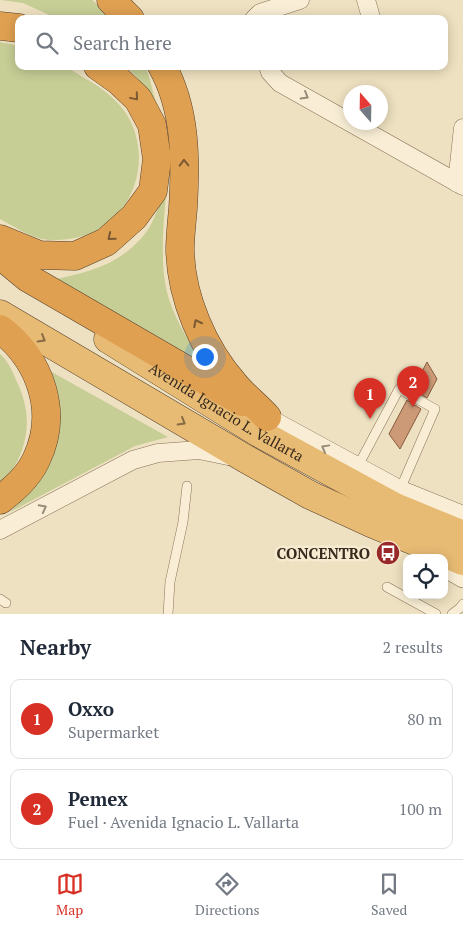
<!DOCTYPE html>
<meta charset="utf-8">
<style>
body{margin:0;font-family:"PT Serif",serif;background:#f2f2f3;color:#1f2937}
.controls{position:absolute;right:15px;bottom:15px;display:grid;overflow:hidden;border-radius:10px;box-shadow:0 2px 12px #0003}
.controls button{width:45px;height:45px;display:grid;place-items:center;padding:0;border:0;border-bottom:1px solid #e0e1e3;background:#fff;color:#1f2937;font:25px sans-serif}
.compass{position:absolute;left:343px;top:85px;width:45px;height:45px;border-radius:50%;background:#fff;box-shadow:0 2px 12px #0003;rotate:340deg}
.you{position:absolute;left:204px;top:356px;width:18px;height:18px;margin:-12px;border:4px solid #fff;border-radius:50%;background:#1a73e8;box-shadow:0 0 0 8px #1a73e833}
.badge{display:grid;place-items:center;width:32px;height:32px;border-radius:50%;background:#d93025;color:#fff;font-size:16px;font-weight:700}
.pin{position:absolute;translate:-50% -41px;filter:drop-shadow(0 1px 2px #0008)}
.pin::after{content:'';position:absolute;top:26px;width:18px;height:15px;background:inherit;clip-path:polygon(0 0,100% 0,50% 100%)}
.list{margin:0;padding:0;list-style:none}
h2{display:flex;justify-content:space-between;align-items:center;height:65px;margin:0;padding:0 20px;font-size:21px}
h2 small{font-size:16px;font-weight:400;color:#747a83}
.list li{display:grid;grid-template-columns:32px 1fr auto;gap:15px;align-items:center;box-sizing:border-box;height:80px;margin:0 10px 10px;padding:0 10px;border:1px solid #e0e1e3;border-radius:10px}
.list b{display:block;font-size:19px;white-space:nowrap}
.list p{margin:0;font-size:16px;white-space:nowrap;color:#747a83}
.list em{font-size:16px;font-style:normal;color:#747a83}
.icon{flex:none;width:28px;height:28px;fill:none;stroke:currentColor;stroke-width:2;stroke-linecap:round;stroke-linejoin:round}
.map{position:relative;flex:none;width:463px;height:614px;overflow:hidden}
.search{position:absolute;background:#fff;box-shadow:0 2px 12px #0003;left:15px;right:15px;top:15px;height:55px;display:flex;align-items:center;gap:12px;box-sizing:border-box;padding:0 18px;border-radius:10px;color:#747a83;font-size:19px}
.sheet{height:245px;background:#fff}
nav{display:flex;justify-content:space-around;align-items:center;box-sizing:border-box;height:70px;border-top:1px solid #e0e1e3;background:#fff;font-size:14px;color:#747a83}
nav a{display:grid;justify-items:center;gap:2px}
nav .on{color:#d93025}
.map>svg:first-child{display:block}
.green{fill:#c6cd95}
.building{fill:#cd9a77;stroke:#885b3e}
.lines{fill:none;stroke-linecap:round;stroke-linejoin:round}
.service-casing{stroke:#887259;stroke-width:10}
.minor-casing{stroke:#887259;stroke-width:19}
.tertiary-casing{stroke:#887259;stroke-width:22}
.trunk-casing{stroke:#56402d;stroke-width:29}
.motorway-casing{stroke:#56402d;stroke-width:29}
.service{stroke:#f9eed5;stroke-width:9}
.minor{stroke:#f9eed5;stroke-width:18}
.tertiary{stroke:#f9eed5;stroke-width:21}
.trunk{stroke:#e8bb74;stroke-width:28}
.motorway{stroke:#dfa051;stroke-width:28}
.oneway{stroke:#988c79}
.oneway2{stroke:#7b5932}
.oneway3{stroke:#876b44}
.labels{text-anchor:middle;dominant-baseline:central;stroke-width:5;stroke-linejoin:round;paint-order:stroke}
.street-label{font-size:15px;fill:#382a1d;stroke:#f6ebd1}
.poi-label{font-size:15px;font-weight:bold;fill:#382a1d;stroke:#f6ebd1;text-anchor:end}
</style>
<div class="map">
<svg width="463" height="614" viewBox="0 0 463 614">
<rect width="100%" height="100%" fill="#eee1c1"/>
<!-- green -->
<g class="green">
<path d="M 1,0 L 92,0 L 114,19 L 58,19 L 23,3 Z"/>
<path d="M 0,42 L 19,46 L 19,66 C 32,66 47,64 61,66 C 69,67 80,76 88,80 C 102,88 116,99 125,112 C 156,158 133,224 79,237 C 67,240 54,241 41,239 C 27,235 13,226 0,219 Z"/>
<path d="M 125,66 L 146,66 L 157,106 L 136,76 Z"/>
<path d="M 167,183 C 164,218 158,269 170,302 C 178,325 190,343 203,363 L 57,279 C 92,271 120,264 144,235 C 154,224 162,197 167,183 Z"/>
<path d="M 0,354 C 8,361 12,370 16,380 C 36,420 27,454 0,488 Z"/>
<path d="M 41,366 L 168,437 L 135,446 L 10,512 L 31,491 L 45,470 Z"/>
</g>
<!-- building -->
<g class="building">
<path d="M 427,362 L 437,379 L 427,398 L 413,389 Z"/>
<path d="M 407,400 L 421,409 L 400,449 L 389,434 Z"/>
</g>
<g class="lines">
<!-- service casing -->
<g class="service-casing">
<g id="service">
<path d="M 358,466 L 399,389 L 435,409 L 399,492"/>
<path d="M 387,587 L 436,614"/>
<path d="M 0,599 L 6,603"/>
<path d="M 168,614 L 170,582 L 183,522 L 187,486"/>
<path d="M 452,614 L 460,608 L 463,604"/>
</g>
</g>
<!-- minor casing -->
<g class="minor-casing">
<g id="minor">
<path d="M 366,0 L 370,14"/>
<path d="M 254,19 L 260,13 L 300,0"/>
<path d="M 268,66 L 270,72 L 280,83 L 463,186"/>
<path d="M 457,183 L 463,128"/>
<path d="M 267,417 L 399,489 L 463,515"/>
<path d="M 0,530 L 133,460 L 158,453 L 199,450 L 228,456"/>
</g>
</g>
<!-- tertiary casing -->
<g class="tertiary-casing">
<path id="tertiary" d="M 444,566 L 463,577"/>
</g>
<!-- trunk casing -->
<g class="trunk-casing">
<g id="trunk">
<path d="M 0,314 L 246,459 L 310,495 L 371,523 L 463,561"/>
<path id="s1" d="M 108,339 L 259,433 L 395,507 L 463,535"/>
</g>
</g>
<!-- motorway casing -->
<g class="motorway-casing">
<g id="motorway">
<path d="M 111,0 L 130,19"/>
<path d="M 0,26 L 19,28"/>
<path d="M 162,66 C 186,109 186,160 183,208 C 182,221 180,236 180,250 C 181,297 203,349 235,385 C 244,396 257,406 267,417"/>
<path d="M 0,239 L 39,255 L 75,256 L 106,242 L 134,217 L 153,191 L 157,159 L 152,125 L 138,99 L 119,81 L 98,66"/>
<path d="M 0,255 L 28,278 L 242,402"/>
<path d="M 0,329 C 41,360 59,413 36,460 C 28,477 14,489 0,500"/>
</g>
</g>
<!-- service -->
<use href="#service" class="service"/>
<!-- minor -->
<use href="#minor" class="minor"/>
<!-- tertiary -->
<use href="#tertiary" class="tertiary"/>
<!-- trunk -->
<use href="#trunk" class="trunk"/>
<!-- motorway -->
<use href="#motorway" class="motorway"/>
</g>
<!-- one-way arrows -->
<defs><path id="oneway-chevron" d="M-2-3.5L2.5 0L-2 3.5" fill="none" stroke-width="1.6" stroke-linecap="round" stroke-linejoin="round" transform="scale(1.25)"/></defs>
<g class="oneway">
<use href="#oneway-chevron" transform="translate(305 96) rotate(30)"/>
<use href="#oneway-chevron" transform="translate(325 448) rotate(-151)"/>
<use href="#oneway-chevron" transform="translate(43 508) rotate(-28)"/>
</g>
<g class="oneway2">
<use href="#oneway-chevron" transform="translate(135 97) rotate(50)"/>
<use href="#oneway-chevron" transform="translate(184 163) rotate(-91)"/>
<use href="#oneway-chevron" transform="translate(111 237) rotate(141)"/>
<use href="#oneway-chevron" transform="translate(197 323) rotate(-117)"/>
</g>
<g class="oneway3">
<use href="#oneway-chevron" transform="translate(42 339) rotate(30)"/>
<use href="#oneway-chevron" transform="translate(182 422) rotate(30)"/>
</g>
<!-- icons -->
<defs>
<g id="bus-disc" transform="scale(1.25)"><circle r="9.5" fill="#982829" stroke="#f6ebd1"/><path d="M-5-6H5V4H4V6H2V4H-2V6H-4V4H-5ZM-3.5-4V0h7V-4ZM-3.5 1.2v1.5H-2V1.2ZM2 1.2v1.5H3.5V1.2Z" fill="#fff"/></g>
</defs>
<g fill-rule="evenodd">
<use href="#bus-disc" x="388" y="553"/>
</g>
<g class="labels">
<!-- street labels -->
<g class="street-label">
<text stroke="none"><textPath href="#s1" startOffset="139">Avenida Ignacio L. Vallarta</textPath></text>
</g>
<!-- poi labels -->
<g class="poi-label">
<text x="370" y="553">CONCENTRO</text>
</g>
</g>
</svg>
<div class="controls">
<button><svg class="icon" aria-label="locate" viewBox="0 0 24 24"><circle cx="12" cy="12" r="6"/><path d="M12 2v4M12 18v4M2 12h4M18 12h4"/></svg></button>
</div>
<svg class="compass" viewBox="-18 -18 36 36"><path d="M0-13l5 13h-10z" fill="#e53935"/><path d="M0 13l5-13h-10z" fill="#747a83"/></svg>
<div class="you"></div>
<div class="pin badge" style="left:370px;top:419px">1</div>
<div class="pin badge" style="left:413px;top:407px">2</div>
<div class="search"><svg class="icon" aria-label="search" viewBox="0 0 24 24"><circle cx="10" cy="10" r="6"/><path d="M15 15l6 6"/></svg>Search here</div>
</div>
<section class="sheet">
<h2>Nearby<small>2 results</small></h2>
<ul class="list">
<li><span class="badge">1</span><div><b>Oxxo</b><p>Supermarket</p></div><em>80 m</em></li>
<li><span class="badge">2</span><div><b>Pemex</b><p>Fuel · Avenida Ignacio L. Vallarta</p></div><em>100 m</em></li>
</ul>
</section>
<nav>
<a class="on"><svg class="icon" aria-label="map" viewBox="0 0 24 24"><path d="M3 6l6-2 6 2 6-2v14l-6 2-6-2-6 2zM9 4v14M15 6v14"/></svg>Map</a>
<a><svg class="icon" aria-label="directions" viewBox="0 0 24 24"><path d="M12 3l9 9-9 9-9-9zM9 14v-3h6M13 9l2 2-2 2"/></svg>Directions</a>
<a><svg class="icon" aria-label="saved" viewBox="0 0 24 24"><path d="M7 4h10v16l-5-4-5 4z"/></svg>Saved</a>
</nav>
